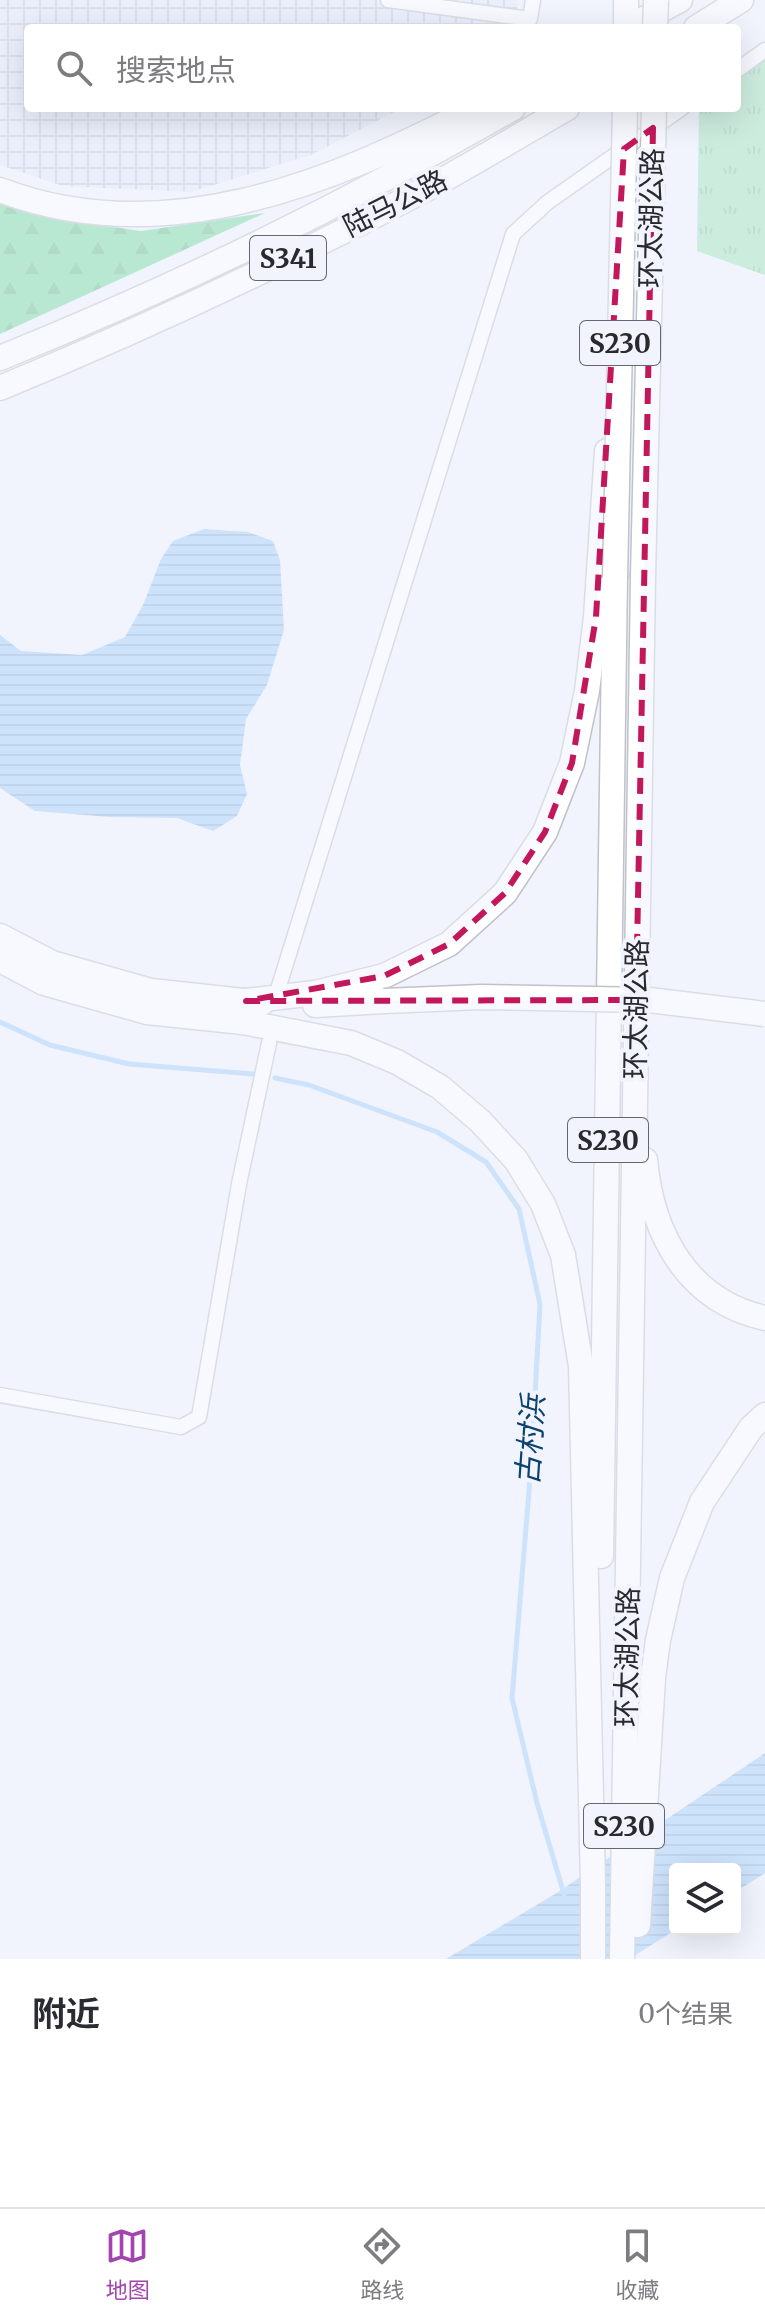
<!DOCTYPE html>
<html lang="zh">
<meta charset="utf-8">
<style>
body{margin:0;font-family:Merriweather,"Noto Sans SC",serif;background:#f2f2f3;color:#2b2b33}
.controls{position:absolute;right:24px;bottom:24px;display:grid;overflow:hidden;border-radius:8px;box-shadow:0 8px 32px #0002}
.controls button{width:72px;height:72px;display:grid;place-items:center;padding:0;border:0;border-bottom:2px solid #e1e1e2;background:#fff;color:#2b2b33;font:40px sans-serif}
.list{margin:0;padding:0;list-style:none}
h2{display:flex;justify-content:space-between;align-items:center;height:104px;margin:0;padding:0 32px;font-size:34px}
h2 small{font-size:26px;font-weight:400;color:#7c7c81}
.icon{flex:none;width:44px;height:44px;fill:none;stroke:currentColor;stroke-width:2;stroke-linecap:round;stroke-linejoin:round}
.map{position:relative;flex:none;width:765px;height:1959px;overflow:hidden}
.search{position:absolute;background:#fff;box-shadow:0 8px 32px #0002;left:24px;right:24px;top:24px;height:88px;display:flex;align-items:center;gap:20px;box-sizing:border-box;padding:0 28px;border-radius:8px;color:#7c7c81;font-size:30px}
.sheet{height:248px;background:#fff}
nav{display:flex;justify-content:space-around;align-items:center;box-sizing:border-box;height:112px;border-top:2px solid #e1e1e2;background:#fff;font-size:22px;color:#7c7c81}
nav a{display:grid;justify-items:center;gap:4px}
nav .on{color:#a245af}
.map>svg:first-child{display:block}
.industrial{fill:url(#industrial-grid)}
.grass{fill:url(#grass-tufts)}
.forest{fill:url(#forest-firs)}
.water{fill:url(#water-rules)}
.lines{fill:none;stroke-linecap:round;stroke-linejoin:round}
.stream{stroke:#a2ccf9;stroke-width:5}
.street-casing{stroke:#c0c2ca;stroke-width:17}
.highway-casing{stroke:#c0c2ca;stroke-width:27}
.street{stroke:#fff;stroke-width:14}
.highway{stroke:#fff;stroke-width:24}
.highway-bridge-casing{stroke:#c0c2ca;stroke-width:27;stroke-linecap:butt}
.highway-bridge{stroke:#fff;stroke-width:24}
.marked{fill:none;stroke:#c2185b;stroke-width:6;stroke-dasharray:16 10;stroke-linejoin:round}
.labels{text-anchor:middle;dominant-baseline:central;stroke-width:8;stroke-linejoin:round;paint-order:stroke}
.shield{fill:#f1f4fd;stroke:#65676c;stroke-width:2}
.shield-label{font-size:26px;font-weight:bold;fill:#292a2e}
.street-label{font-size:28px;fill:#292a2e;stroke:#f1f4fd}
.water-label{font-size:30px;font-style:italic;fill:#0b4270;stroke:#f1f4fd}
</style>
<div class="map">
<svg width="765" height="1959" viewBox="0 0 765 1959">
<defs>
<pattern id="industrial-grid" width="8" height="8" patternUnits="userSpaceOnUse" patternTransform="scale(2)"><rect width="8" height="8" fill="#e5e9f9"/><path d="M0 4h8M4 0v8" fill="none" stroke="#c4c8d6"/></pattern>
<pattern id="grass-tufts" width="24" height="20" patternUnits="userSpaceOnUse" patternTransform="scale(2)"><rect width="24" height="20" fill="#9fe3b8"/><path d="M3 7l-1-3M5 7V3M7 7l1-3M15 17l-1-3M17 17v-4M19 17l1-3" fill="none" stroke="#89c39e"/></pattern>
<pattern id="forest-firs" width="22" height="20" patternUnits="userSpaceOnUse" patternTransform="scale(2)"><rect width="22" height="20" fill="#75da9e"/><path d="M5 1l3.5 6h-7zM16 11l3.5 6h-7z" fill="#65bb88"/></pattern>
<pattern id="water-rules" width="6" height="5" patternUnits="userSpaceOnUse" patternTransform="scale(2)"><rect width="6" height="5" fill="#a2ccf9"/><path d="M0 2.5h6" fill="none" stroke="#8cafd6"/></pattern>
</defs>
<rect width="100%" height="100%" fill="#f1f4fd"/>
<!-- industrial -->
<path class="industrial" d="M 0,0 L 518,0 L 515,28 L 28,28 L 28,108 L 402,108 L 311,155 L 191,192 L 63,186 L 0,165 Z"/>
<!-- grass -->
<path class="grass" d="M 737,57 L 765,60 L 765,275 L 697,251 L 699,108 L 737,108 Z"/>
<!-- forest -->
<path class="forest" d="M 0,202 L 60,219 L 141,231 L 265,213 L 0,334 Z"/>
<!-- water -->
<g class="water">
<path d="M 204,529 L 248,532 L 273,541 L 280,560 L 284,630 L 267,685 L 246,719 L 240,765 L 247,794 L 237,816 L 213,831 L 177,818 L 109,817 L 35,811 L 0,788 L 0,635 L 21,651 L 82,655 L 125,637 L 143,605 L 161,559 L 173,541 Z"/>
<path d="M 765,1753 L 765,1873 L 735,1892 L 735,1869 L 675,1869 L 677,1929 L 629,1959 L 446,1959 L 555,1894 Z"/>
</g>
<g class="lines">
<!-- stream -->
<g class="stream">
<path d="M 0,1022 L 50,1045 L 129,1064 L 253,1074"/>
<path d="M 275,1078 L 309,1085 L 437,1132 L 486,1162 L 519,1209 L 540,1304 L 531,1467 L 512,1698 L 537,1803 L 564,1894"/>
</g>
<!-- street casing -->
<g class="street-casing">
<g id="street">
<path d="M 388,0 L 530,19 L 533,0"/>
<path d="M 737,70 L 765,50"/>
<path d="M 279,986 L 513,234 L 548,202 L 682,108"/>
<path d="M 0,1395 L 181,1427 L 199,1417 L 239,1184 L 269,1043"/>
</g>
</g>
<!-- highway casing -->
<g class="highway-casing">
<g id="highway">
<path d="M 626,28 L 626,0"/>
<path d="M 627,28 L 680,0"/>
<path d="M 696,28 L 741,0"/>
<path d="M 0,190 C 163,252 330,184 475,108"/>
<path d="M 0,358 C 176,287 348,203 513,108"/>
<path d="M 0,388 C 146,328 290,260 430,187 C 476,162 522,134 567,108"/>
<path d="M 0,936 L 52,963 L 151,991 L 262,1003"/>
<path d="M 0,960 L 44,983 L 147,1012 L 243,1022 L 351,1043 L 397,1062 L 440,1087 L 480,1121 L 516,1160 L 543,1204 L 563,1255 L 581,1366 L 593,1884 L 593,1959"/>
<path d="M 246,1001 L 315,993 L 384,976 L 449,944 L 505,893 L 545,832 L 572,763 L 587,691 L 596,617 L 607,451"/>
<path d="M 315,1005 L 384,1001"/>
<path d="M 645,1160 C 652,1235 688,1301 765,1318"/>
<path d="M 601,1556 L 615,578"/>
<path d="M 638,1925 L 653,1678 L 658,1640 L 672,1578 L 702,1502 L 751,1428 L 765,1415"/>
<path d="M 622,1959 L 643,576"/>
</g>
</g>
<!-- street -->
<use href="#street" class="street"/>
<!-- highway -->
<use href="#highway" class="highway"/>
<!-- highway-bridge casing -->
<g class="highway-bridge-casing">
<g id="highway-bridge">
<path d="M 655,28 L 656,0"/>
<path d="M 643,576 L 654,108"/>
<path d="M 615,578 L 625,108"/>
<path d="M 384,1001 L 481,997 L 649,1000 L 765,1014"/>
</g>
</g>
<!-- highway-bridge -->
<use href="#highway-bridge" class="highway-bridge"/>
</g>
<!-- marked area -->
<path d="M0 0H765V1959H0ZM 653,128 L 636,1000 L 246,1001 L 384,976 L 449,944 L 505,893 L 545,832 L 572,763 L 596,617 L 624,149 Z" fill="#f1f4fd" fill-opacity=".55" fill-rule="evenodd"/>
<path class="marked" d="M 653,128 L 636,1000 L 246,1001 L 384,976 L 449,944 L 505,893 L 545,832 L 572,763 L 596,617 L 624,149 Z"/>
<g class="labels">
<!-- shield labels -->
<g class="shield">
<rect x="250" y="236" width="76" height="44" rx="6"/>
<rect x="580" y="321" width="80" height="44" rx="6"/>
<rect x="568" y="1118" width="80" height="44" rx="6"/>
<rect x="584" y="1804" width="80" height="44" rx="6"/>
</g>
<g class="shield-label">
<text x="288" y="258">S341</text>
<text x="620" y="343">S230</text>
<text x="608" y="1140">S230</text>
<text x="624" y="1826">S230</text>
</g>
<!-- street labels -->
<g class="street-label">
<text transform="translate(395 203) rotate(-27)">陆马公路</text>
<text transform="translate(651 218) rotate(-89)">环太湖公路</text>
<text transform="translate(636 1009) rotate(-89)">环太湖公路</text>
<text transform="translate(627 1657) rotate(-89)">环太湖公路</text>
</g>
<!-- water labels -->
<g class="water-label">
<text transform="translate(530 1440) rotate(-86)">古村浜</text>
</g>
</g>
</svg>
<div class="controls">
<button><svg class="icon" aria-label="layers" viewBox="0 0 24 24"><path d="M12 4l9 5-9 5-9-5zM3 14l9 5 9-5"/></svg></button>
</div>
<div class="search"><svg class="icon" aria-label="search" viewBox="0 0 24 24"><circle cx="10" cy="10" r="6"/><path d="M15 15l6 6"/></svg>搜索地点</div>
</div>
<section class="sheet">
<h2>附近<small>0个结果</small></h2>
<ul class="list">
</ul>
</section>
<nav>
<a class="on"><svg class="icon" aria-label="map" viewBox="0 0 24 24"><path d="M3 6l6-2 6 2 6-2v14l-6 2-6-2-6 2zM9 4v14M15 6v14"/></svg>地图</a>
<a><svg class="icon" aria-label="directions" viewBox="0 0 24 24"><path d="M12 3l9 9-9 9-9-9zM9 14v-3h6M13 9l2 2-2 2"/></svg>路线</a>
<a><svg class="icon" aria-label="saved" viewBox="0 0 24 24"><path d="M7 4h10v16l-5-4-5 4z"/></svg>收藏</a>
</nav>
